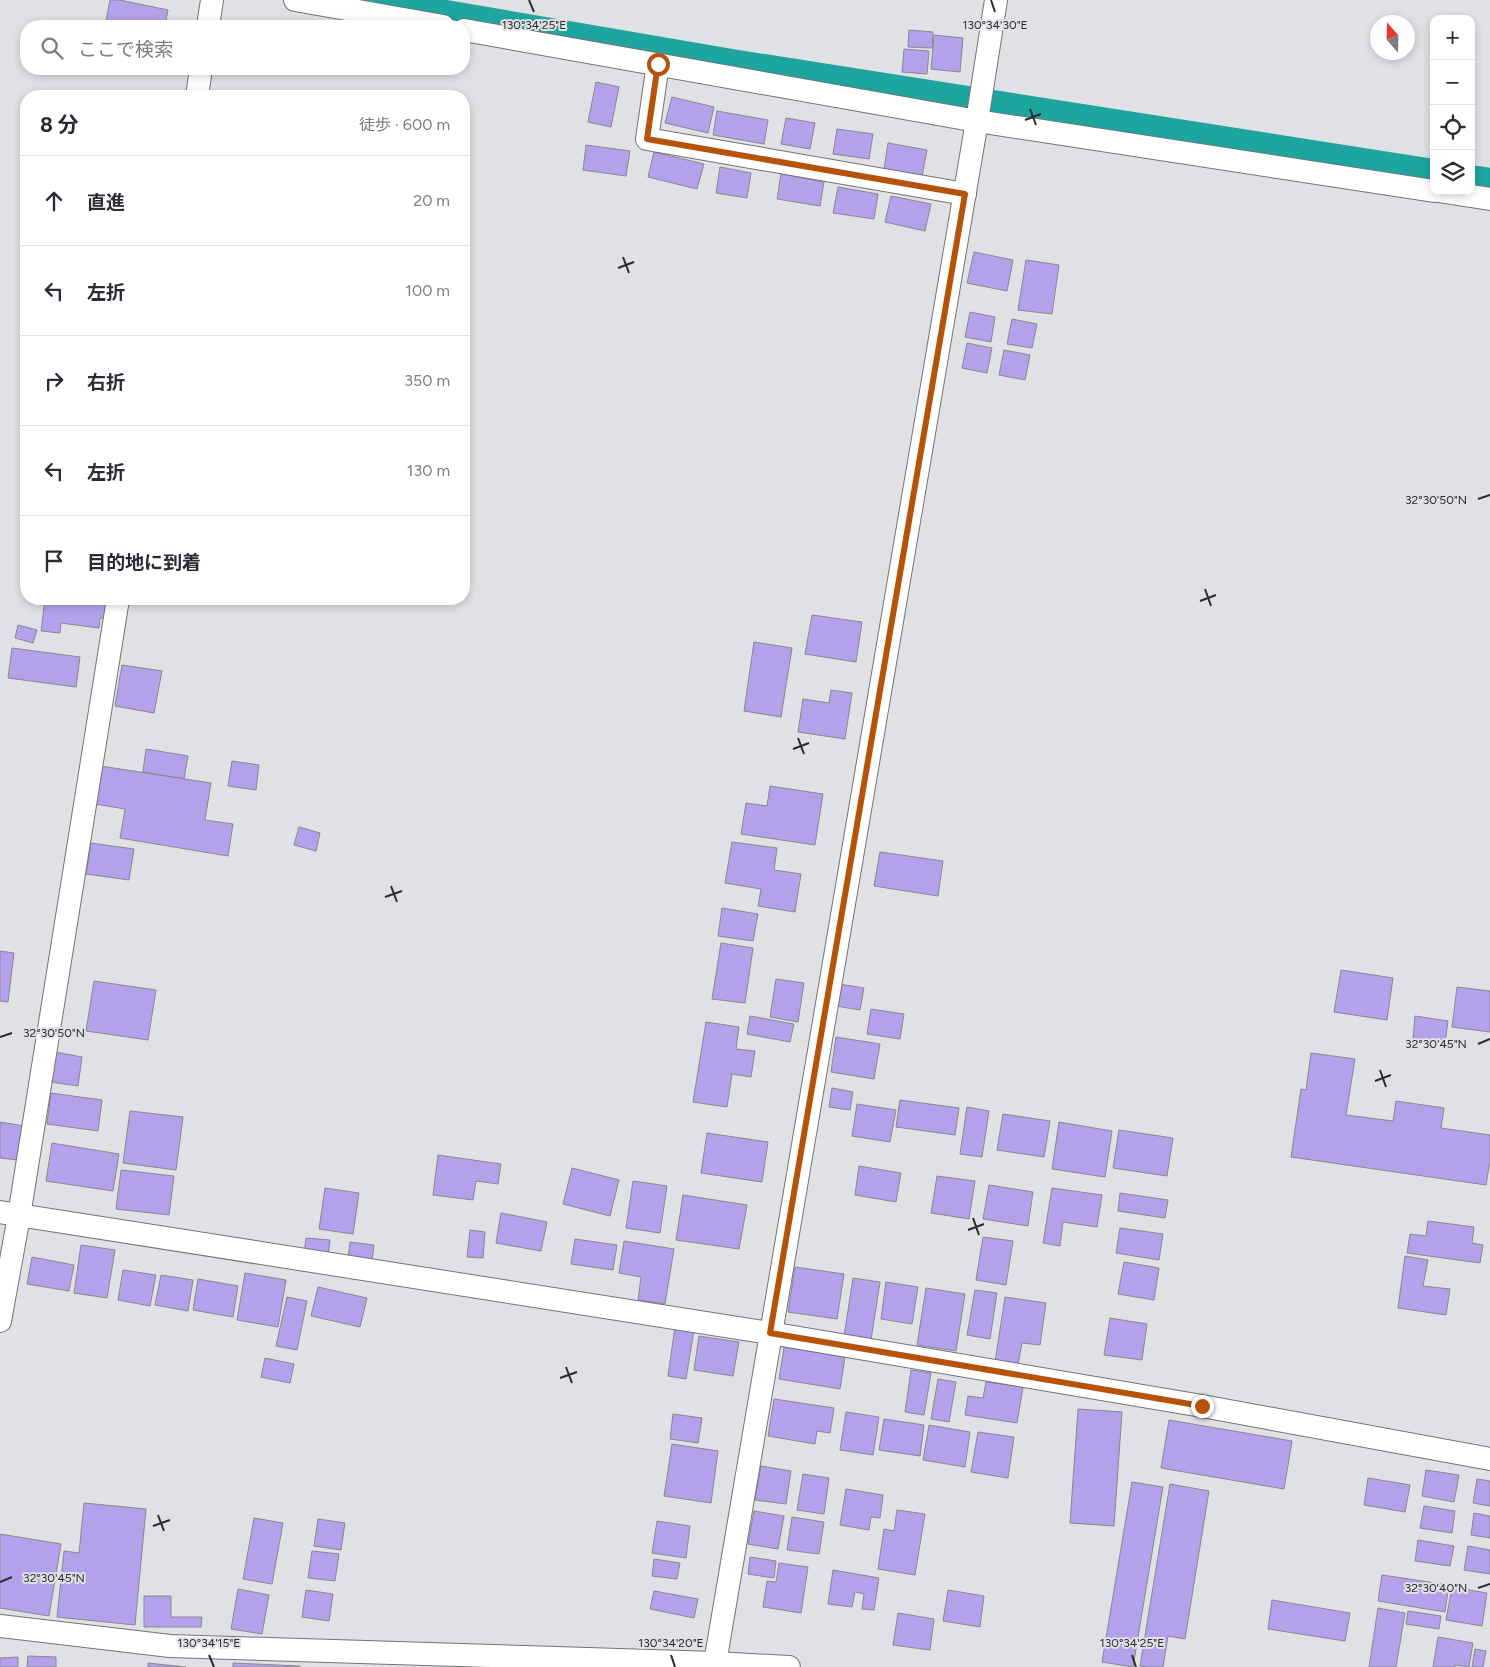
<!DOCTYPE html>
<html lang="ja">
<meta charset="utf-8">
<style>
body{margin:0;font-family:Figtree,"Noto Sans JP",sans-serif;background:#f2f2f3;color:#2b2b33}
.controls{position:absolute;right:15px;top:15px;display:grid;overflow:hidden;border-radius:10px;box-shadow:0 2px 8px #0003}
.controls button{width:45px;height:45px;display:grid;place-items:center;padding:0;border:0;border-bottom:1px solid #e1e1e2;background:#fff;color:#2b2b33;font:25px sans-serif}
.compass{position:absolute;left:1370px;top:15px;width:45px;height:45px;border-radius:50%;background:#fff;box-shadow:0 2px 8px #0003;rotate:340deg}
.stop{position:absolute;width:15px;height:15px;margin:-11px;border:4px solid #b45309;border-radius:50%;background:#fff}
.stop.end{background:#b45309;border-color:#fff;box-shadow:0 1px 5px #0008}
.list{margin:0;padding:0;list-style:none}
h2{display:flex;justify-content:space-between;align-items:center;height:65px;margin:0;padding:0 20px;font-size:21px}
h2 small{font-size:16px;font-weight:400;color:#7c7c81}
.list li{display:grid;grid-template-columns:32px 1fr auto;gap:15px;align-items:center;box-sizing:border-box;height:90px;padding:0 20px;border-top:1px solid #e1e1e2}
.list b{display:block;font-size:19px;white-space:nowrap}
.list em{font-size:16px;font-style:normal;color:#7c7c81}
.icon{flex:none;width:28px;height:28px;fill:none;stroke:currentColor;stroke-width:2;stroke-linecap:round;stroke-linejoin:round}
.map{position:relative;flex:none;width:1490px;height:1667px;overflow:hidden}
.search{position:absolute;background:#fff;box-shadow:0 2px 8px #0003;left:20px;top:20px;width:450px;height:55px;display:flex;align-items:center;gap:12px;box-sizing:border-box;padding:0 18px;border-radius:20px;color:#7c7c81;font-size:19px}
.panel{position:absolute;background:#fff;box-shadow:0 2px 8px #0003;left:20px;top:90px;width:450px;height:515px;border-radius:20px}
.map>svg:first-child{display:block}
.lines{fill:none;stroke-linecap:round;stroke-linejoin:round}
.canal{stroke:#1da59f;stroke-width:24}
.building{fill:#b3a1ec;stroke:#88888c}
.minor-casing{stroke:#717477;stroke-width:24}
.minor{stroke:#fff;stroke-width:22}
.route{stroke:#b45309;stroke-width:6}
.ticks{fill:none;stroke:#2a2b2d;stroke-width:2}
.ticks-label{font-size:12px;text-anchor:middle;fill:#2a2b2d;stroke:#dfe1e5;stroke-width:4;stroke-linejoin:round;paint-order:stroke}
</style>
<div class="map">
<svg width="1490" height="1667" viewBox="0 0 1490 1667">
<rect width="100%" height="100%" fill="#dfe1e5"/>
<g class="lines">
<!-- canal -->
<g class="canal">
<path d="M 376,0 L 738,62 L 1434,171"/>
<path d="M 1471,177 L 1490,180"/>
</g>
</g>
<!-- building -->
<g class="building">
<path d="M 110,0 L 120,0 L 168,10 L 165,26 L 105,26 Z"/>
<path d="M 909,30 L 933,32 L 932,48 L 908,47 Z"/>
<path d="M 934,35 L 963,38 L 960,72 L 931,69 Z"/>
<path d="M 904,49 L 929,51 L 927,74 L 902,72 Z"/>
<path d="M 596,82 L 619,87 L 611,127 L 588,122 Z"/>
<path d="M 672,97 L 714,107 L 708,133 L 665,123 Z"/>
<path d="M 717,111 L 768,120 L 764,144 L 713,135 Z"/>
<path d="M 786,118 L 815,123 L 810,149 L 781,144 Z"/>
<path d="M 837,129 L 873,134 L 869,159 L 833,154 Z"/>
<path d="M 888,143 L 927,150 L 922,176 L 884,169 Z"/>
<path d="M 586,145 L 630,151 L 626,176 L 583,170 Z"/>
<path d="M 654,152 L 704,164 L 697,189 L 648,177 Z"/>
<path d="M 720,167 L 751,173 L 747,198 L 716,193 Z"/>
<path d="M 781,174 L 824,182 L 820,206 L 777,199 Z"/>
<path d="M 838,187 L 878,194 L 874,219 L 833,213 Z"/>
<path d="M 891,196 L 931,204 L 925,231 L 885,222 Z"/>
<path d="M 974,252 L 1013,260 L 1007,291 L 967,283 Z"/>
<path d="M 1026,260 L 1059,265 L 1052,314 L 1018,310 Z"/>
<path d="M 970,312 L 995,317 L 991,342 L 965,337 Z"/>
<path d="M 1012,319 L 1037,324 L 1032,348 L 1007,344 Z"/>
<path d="M 967,343 L 992,348 L 987,373 L 962,368 Z"/>
<path d="M 1004,350 L 1030,355 L 1025,380 L 999,375 Z"/>
<path d="M 45,599 L 110,599 L 107,619 L 100,618 L 99,628 L 61,623 L 60,633 L 41,631 Z"/>
<path d="M 812,615 L 862,622 L 856,662 L 805,654 Z"/>
<path d="M 18,625 L 37,630 L 33,643 L 15,638 Z"/>
<path d="M 754,642 L 792,648 L 781,717 L 744,711 Z"/>
<path d="M 12,648 L 80,657 L 76,687 L 8,678 Z"/>
<path d="M 122,665 L 162,671 L 154,713 L 115,706 Z"/>
<path d="M 831,690 L 852,693 L 845,739 L 798,732 L 803,699 L 829,703 Z"/>
<path d="M 146,749 L 188,756 L 184,779 L 143,772 Z"/>
<path d="M 232,761 L 259,765 L 256,790 L 228,786 Z"/>
<path d="M 101,766 L 211,783 L 205,820 L 233,824 L 228,856 L 120,838 L 125,809 L 95,804 Z"/>
<path d="M 770,786 L 823,794 L 815,845 L 741,834 L 746,803 L 767,806 Z"/>
<path d="M 299,827 L 320,833 L 316,851 L 294,845 Z"/>
<path d="M 732,842 L 777,848 L 774,870 L 801,874 L 795,912 L 758,906 L 761,889 L 725,883 Z"/>
<path d="M 91,843 L 134,849 L 129,880 L 86,874 Z"/>
<path d="M 880,852 L 943,861 L 938,896 L 874,886 Z"/>
<path d="M 722,908 L 758,914 L 753,941 L 718,936 Z"/>
<path d="M 721,943 L 753,948 L 745,1003 L 712,999 Z"/>
<path d="M 0,951 L 14,953 L 8,1002 L 0,1001 Z"/>
<path d="M 1341,970 L 1393,978 L 1387,1020 L 1334,1012 Z"/>
<path d="M 776,979 L 804,983 L 798,1022 L 770,1017 Z"/>
<path d="M 94,981 L 156,990 L 148,1040 L 86,1031 Z"/>
<path d="M 839,984 L 864,988 L 860,1010 L 836,1006 Z"/>
<path d="M 1457,987 L 1490,991 L 1490,1032 L 1452,1027 Z"/>
<path d="M 871,1009 L 904,1014 L 900,1039 L 867,1034 Z"/>
<path d="M 750,1016 L 794,1024 L 790,1042 L 747,1034 Z"/>
<path d="M 1415,1016 L 1448,1021 L 1445,1043 L 1413,1039 Z"/>
<path d="M 706,1022 L 739,1027 L 736,1049 L 755,1051 L 751,1077 L 732,1074 L 727,1107 L 693,1102 Z"/>
<path d="M 836,1037 L 880,1044 L 874,1079 L 831,1072 Z"/>
<path d="M 55,1052 L 82,1057 L 78,1086 L 50,1082 Z"/>
<path d="M 1311,1053 L 1355,1059 L 1346,1115 L 1393,1121 L 1396,1101 L 1444,1108 L 1441,1128 L 1490,1135 L 1490,1161 L 1486,1185 L 1291,1157 L 1301,1089 L 1306,1090 Z"/>
<path d="M 832,1088 L 853,1092 L 850,1110 L 829,1107 Z"/>
<path d="M 51,1093 L 102,1100 L 98,1131 L 47,1124 Z"/>
<path d="M 900,1100 L 959,1108 L 955,1135 L 896,1127 Z"/>
<path d="M 857,1104 L 896,1110 L 890,1142 L 852,1136 Z"/>
<path d="M 967,1107 L 989,1111 L 982,1157 L 960,1154 Z"/>
<path d="M 130,1111 L 183,1117 L 176,1170 L 123,1163 Z"/>
<path d="M 1003,1114 L 1050,1121 L 1044,1157 L 997,1150 Z"/>
<path d="M 0,1122 L 24,1126 L 18,1160 L 0,1158 Z"/>
<path d="M 1059,1122 L 1112,1131 L 1105,1177 L 1052,1169 Z"/>
<path d="M 1119,1130 L 1173,1138 L 1167,1176 L 1113,1168 Z"/>
<path d="M 707,1133 L 768,1142 L 762,1182 L 701,1173 Z"/>
<path d="M 52,1143 L 119,1154 L 113,1191 L 46,1181 Z"/>
<path d="M 438,1155 L 501,1164 L 498,1184 L 476,1181 L 473,1200 L 433,1195 Z"/>
<path d="M 859,1166 L 901,1173 L 896,1202 L 855,1195 Z"/>
<path d="M 572,1168 L 619,1180 L 610,1216 L 563,1204 Z"/>
<path d="M 121,1170 L 174,1176 L 169,1215 L 116,1209 Z"/>
<path d="M 937,1176 L 975,1181 L 969,1219 L 931,1213 Z"/>
<path d="M 633,1181 L 667,1186 L 660,1233 L 626,1228 Z"/>
<path d="M 989,1185 L 1033,1192 L 1028,1226 L 983,1219 Z"/>
<path d="M 325,1188 L 359,1193 L 353,1234 L 319,1229 Z"/>
<path d="M 1052,1188 L 1102,1195 L 1097,1227 L 1063,1222 L 1060,1246 L 1043,1243 Z"/>
<path d="M 1120,1193 L 1168,1200 L 1165,1218 L 1118,1211 Z"/>
<path d="M 683,1195 L 747,1205 L 739,1249 L 676,1240 Z"/>
<path d="M 501,1213 L 547,1222 L 541,1251 L 496,1243 Z"/>
<path d="M 1428,1221 L 1474,1227 L 1472,1243 L 1483,1245 L 1480,1263 L 1407,1253 L 1410,1234 L 1426,1236 Z"/>
<path d="M 1120,1228 L 1163,1234 L 1159,1260 L 1116,1253 Z"/>
<path d="M 470,1230 L 485,1232 L 483,1258 L 467,1257 Z"/>
<path d="M 983,1237 L 1013,1241 L 1006,1285 L 976,1280 Z"/>
<path d="M 306,1238 L 330,1240 L 328,1257 L 304,1254 Z"/>
<path d="M 575,1239 L 617,1245 L 613,1270 L 571,1264 Z"/>
<path d="M 624,1241 L 674,1249 L 665,1304 L 638,1300 L 641,1277 L 619,1273 Z"/>
<path d="M 350,1242 L 374,1245 L 372,1261 L 348,1259 Z"/>
<path d="M 81,1245 L 115,1250 L 107,1298 L 74,1293 Z"/>
<path d="M 1405,1256 L 1428,1260 L 1423,1286 L 1450,1289 L 1446,1315 L 1398,1308 Z"/>
<path d="M 32,1257 L 74,1265 L 69,1291 L 27,1284 Z"/>
<path d="M 1124,1262 L 1159,1268 L 1154,1300 L 1118,1294 Z"/>
<path d="M 795,1267 L 844,1274 L 837,1319 L 788,1312 Z"/>
<path d="M 123,1270 L 156,1275 L 150,1306 L 118,1300 Z"/>
<path d="M 245,1273 L 286,1280 L 278,1327 L 237,1320 Z"/>
<path d="M 161,1275 L 193,1280 L 188,1311 L 155,1305 Z"/>
<path d="M 853,1278 L 880,1282 L 871,1340 L 844,1336 Z"/>
<path d="M 198,1279 L 238,1286 L 233,1317 L 193,1310 Z"/>
<path d="M 886,1282 L 918,1287 L 912,1324 L 881,1319 Z"/>
<path d="M 318,1287 L 367,1298 L 360,1327 L 311,1316 Z"/>
<path d="M 926,1288 L 965,1294 L 956,1351 L 917,1345 Z"/>
<path d="M 975,1290 L 997,1293 L 990,1339 L 967,1335 Z"/>
<path d="M 287,1297 L 307,1301 L 297,1350 L 276,1346 Z"/>
<path d="M 1005,1297 L 1046,1303 L 1040,1345 L 1022,1343 L 1018,1365 L 995,1362 Z"/>
<path d="M 1110,1318 L 1147,1324 L 1142,1360 L 1104,1355 Z"/>
<path d="M 675,1327 L 694,1330 L 686,1379 L 668,1376 Z"/>
<path d="M 699,1336 L 739,1342 L 733,1376 L 694,1370 Z"/>
<path d="M 784,1347 L 845,1357 L 840,1389 L 779,1379 Z"/>
<path d="M 265,1358 L 294,1364 L 290,1383 L 261,1377 Z"/>
<path d="M 911,1370 L 931,1373 L 924,1415 L 905,1412 Z"/>
<path d="M 938,1379 L 956,1382 L 949,1422 L 931,1419 Z"/>
<path d="M 986,1382 L 1023,1387 L 1017,1423 L 965,1415 L 968,1396 L 983,1398 Z"/>
<path d="M 774,1399 L 834,1408 L 830,1433 L 817,1431 L 815,1444 L 768,1436 Z"/>
<path d="M 1078,1409 L 1122,1412 L 1114,1526 L 1070,1523 Z"/>
<path d="M 846,1412 L 879,1417 L 873,1455 L 840,1450 Z"/>
<path d="M 673,1414 L 702,1418 L 698,1443 L 670,1439 Z"/>
<path d="M 884,1419 L 924,1425 L 920,1456 L 879,1450 Z"/>
<path d="M 1169,1420 L 1292,1441 L 1284,1489 L 1161,1468 Z"/>
<path d="M 929,1425 L 970,1432 L 965,1467 L 923,1460 Z"/>
<path d="M 978,1432 L 1014,1437 L 1008,1478 L 971,1472 Z"/>
<path d="M 672,1444 L 718,1451 L 711,1503 L 664,1496 Z"/>
<path d="M 761,1466 L 791,1471 L 786,1504 L 755,1500 Z"/>
<path d="M 1426,1470 L 1459,1475 L 1454,1502 L 1422,1496 Z"/>
<path d="M 803,1474 L 829,1478 L 824,1514 L 797,1510 Z"/>
<path d="M 1368,1478 L 1410,1485 L 1405,1512 L 1364,1505 Z"/>
<path d="M 1477,1479 L 1490,1481 L 1490,1506 L 1473,1503 Z"/>
<path d="M 1132,1482 L 1163,1487 L 1133,1667 L 1102,1662 Z"/>
<path d="M 1170,1484 L 1209,1491 L 1185,1639 L 1168,1636 L 1163,1667 L 1149,1667 L 1140,1666 Z"/>
<path d="M 846,1489 L 883,1495 L 880,1518 L 871,1517 L 869,1530 L 840,1525 Z"/>
<path d="M 84,1503 L 146,1509 L 135,1625 L 57,1617 L 64,1551 L 79,1553 Z"/>
<path d="M 1424,1506 L 1455,1511 L 1452,1533 L 1420,1528 Z"/>
<path d="M 897,1510 L 925,1514 L 915,1575 L 878,1569 L 884,1529 L 894,1531 Z"/>
<path d="M 754,1511 L 784,1516 L 778,1549 L 748,1544 Z"/>
<path d="M 1474,1513 L 1490,1516 L 1490,1538 L 1471,1535 Z"/>
<path d="M 792,1517 L 824,1522 L 819,1554 L 787,1550 Z"/>
<path d="M 254,1518 L 283,1523 L 272,1584 L 243,1579 Z"/>
<path d="M 318,1519 L 345,1523 L 341,1550 L 314,1546 Z"/>
<path d="M 657,1521 L 690,1526 L 686,1558 L 652,1553 Z"/>
<path d="M 0,1534 L 61,1544 L 49,1616 L 0,1608 Z"/>
<path d="M 1418,1540 L 1454,1546 L 1450,1566 L 1415,1561 Z"/>
<path d="M 1468,1546 L 1490,1550 L 1490,1574 L 1464,1570 Z"/>
<path d="M 312,1551 L 339,1554 L 335,1581 L 308,1578 Z"/>
<path d="M 750,1557 L 776,1561 L 774,1578 L 748,1574 Z"/>
<path d="M 654,1559 L 680,1563 L 677,1579 L 652,1576 Z"/>
<path d="M 779,1563 L 808,1567 L 801,1613 L 763,1607 L 767,1581 L 776,1582 Z"/>
<path d="M 833,1570 L 879,1578 L 874,1610 L 862,1609 L 864,1594 L 855,1592 L 852,1607 L 828,1604 Z"/>
<path d="M 1382,1575 L 1449,1585 L 1445,1612 L 1378,1601 Z"/>
<path d="M 1452,1587 L 1487,1593 L 1482,1626 L 1446,1620 Z"/>
<path d="M 238,1589 L 269,1595 L 262,1634 L 231,1629 Z"/>
<path d="M 306,1590 L 333,1594 L 329,1621 L 302,1617 Z"/>
<path d="M 948,1590 L 984,1596 L 980,1627 L 943,1621 Z"/>
<path d="M 654,1591 L 698,1599 L 694,1618 L 650,1609 Z"/>
<path d="M 144,1596 L 171,1596 L 171,1617 L 202,1617 L 201,1627 L 144,1627 Z"/>
<path d="M 1272,1600 L 1350,1613 L 1345,1641 L 1268,1629 Z"/>
<path d="M 1378,1608 L 1405,1613 L 1396,1667 L 1369,1667 Z"/>
<path d="M 1408,1611 L 1441,1616 L 1439,1629 L 1406,1624 Z"/>
<path d="M 898,1613 L 934,1619 L 930,1650 L 893,1645 Z"/>
<path d="M 1438,1637 L 1473,1643 L 1469,1667 L 1455,1665 L 1455,1667 L 1433,1667 Z"/>
<path d="M 1475,1649 L 1486,1651 L 1483,1667 L 1472,1667 Z"/>
<path d="M 28,1656 L 56,1657 L 56,1667 L 27,1667 Z"/>
<path d="M 18,1657 L 18,1667 L 0,1667 L 0,1658 Z"/>
<path d="M 148,1663 L 186,1667 L 148,1667 Z"/>
<path d="M 233,1663 L 300,1666 L 300,1667 L 233,1667 Z"/>
</g>
<g class="lines">
<!-- minor casing -->
<g class="minor-casing">
<g id="minor">
<path d="M 295,0 L 443,26"/>
<path d="M 208,26 L 212,0"/>
<path d="M 464,30 L 977,121 L 1434,191"/>
<path d="M 658,64 L 647,139 L 965,194"/>
<path d="M 197,96 L 201,69"/>
<path d="M 1438,191 L 1490,199"/>
<path d="M 0,1212 L 770,1333 L 1202,1406 L 1490,1459"/>
<path d="M 0,1321 L 19,1216 L 118,599"/>
<path d="M 0,1626 L 170,1646 L 715,1663 L 789,1667"/>
<path d="M 715,1663 L 977,121 L 996,0"/>
</g>
</g>
<!-- minor -->
<use href="#minor" class="minor"/>
</g>
<g class="lines">
<!-- route -->
<path class="route" d="M 658,64 L 647,139 L 965,194 L 770,1333 L 1202,1406"/>
</g>
<!-- ticks -->
<path class="ticks" d="M 529,0 L 534,12M 991,0 L 995,12M 1030,109 L 1036,125M 1025,120 L 1041,114M 623,257 L 629,273M 618,268 L 634,262M 1478,499 L 1490,495M 1205,589 L 1211,606M 1200,601 L 1216,595M 798,738 L 804,754M 793,749 L 809,743M 391,886 L 397,902M 385,897 L 402,891M 0,1037 L 12,1033M 1478,1044 L 1490,1039M 1380,1070 L 1386,1087M 1375,1081 L 1391,1075M 973,1218 L 979,1235M 968,1230 L 984,1224M 566,1367 L 572,1383M 560,1378 L 577,1372M 158,1515 L 164,1531M 153,1526 L 170,1520M 0,1582 L 12,1577M 1478,1588 L 1490,1584M 209,1655 L 214,1667M 671,1655 L 675,1667M 1132,1655 L 1136,1667"/>
<g class="ticks-label">
<text x="995" y="29">130°34'30"E</text>
<text x="534" y="29">130°34'25"E</text>
<text x="1436" y="504">32°30'50"N</text>
<text x="54" y="1037">32°30'50"N</text>
<text x="1436" y="1048">32°30'45"N</text>
<text x="54" y="1582">32°30'45"N</text>
<text x="1436" y="1592">32°30'40"N</text>
<text x="209" y="1647">130°34'15"E</text>
<text x="671" y="1647">130°34'20"E</text>
<text x="1132" y="1647">130°34'25"E</text>
</g>
</svg>
<div class="controls">
<button>+</button>
<button>−</button>
<button><svg class="icon" aria-label="locate" viewBox="0 0 24 24"><circle cx="12" cy="12" r="6"/><path d="M12 2v4M12 18v4M2 12h4M18 12h4"/></svg></button>
<button><svg class="icon" aria-label="layers" viewBox="0 0 24 24"><path d="M12 4l9 5-9 5-9-5zM3 14l9 5 9-5"/></svg></button>
</div>
<svg class="compass" viewBox="-18 -18 36 36"><path d="M0-13l5 13h-10z" fill="#e53935"/><path d="M0 13l5-13h-10z" fill="#7c7c81"/></svg>
<div class="stop" style="left:658px;top:64px"></div>
<div class="stop end" style="left:1202px;top:1406px"></div>
<div class="search"><svg class="icon" aria-label="search" viewBox="0 0 24 24"><circle cx="10" cy="10" r="6"/><path d="M15 15l6 6"/></svg>ここで検索</div>
<section class="panel">
<h2>8 分<small>徒歩 · 600 m</small></h2>
<ul class="list">
<li><svg class="icon" aria-label="ahead" viewBox="0 0 24 24"><path d="M12 20V5M6 11l6-6 6 6"/></svg><div><b>直進</b></div><em>20 m</em></li>
<li><svg class="icon" aria-label="left" viewBox="0 0 24 24"><path d="M17 20v-9H6M10 6l-5 5 5 5"/></svg><div><b>左折</b></div><em>100 m</em></li>
<li><svg class="icon" aria-label="right" viewBox="0 0 24 24"><path d="M7 20v-9h11M14 6l5 5-5 5"/></svg><div><b>右折</b></div><em>350 m</em></li>
<li><svg class="icon" aria-label="left" viewBox="0 0 24 24"><path d="M17 20v-9H6M10 6l-5 5 5 5"/></svg><div><b>左折</b></div><em>130 m</em></li>
<li><svg class="icon" aria-label="arrive" viewBox="0 0 24 24"><path d="M6 21V4h12l-3 4 3 4H6"/></svg><div><b>目的地に到着</b></div></li>
</ul>
</section>
</div>
